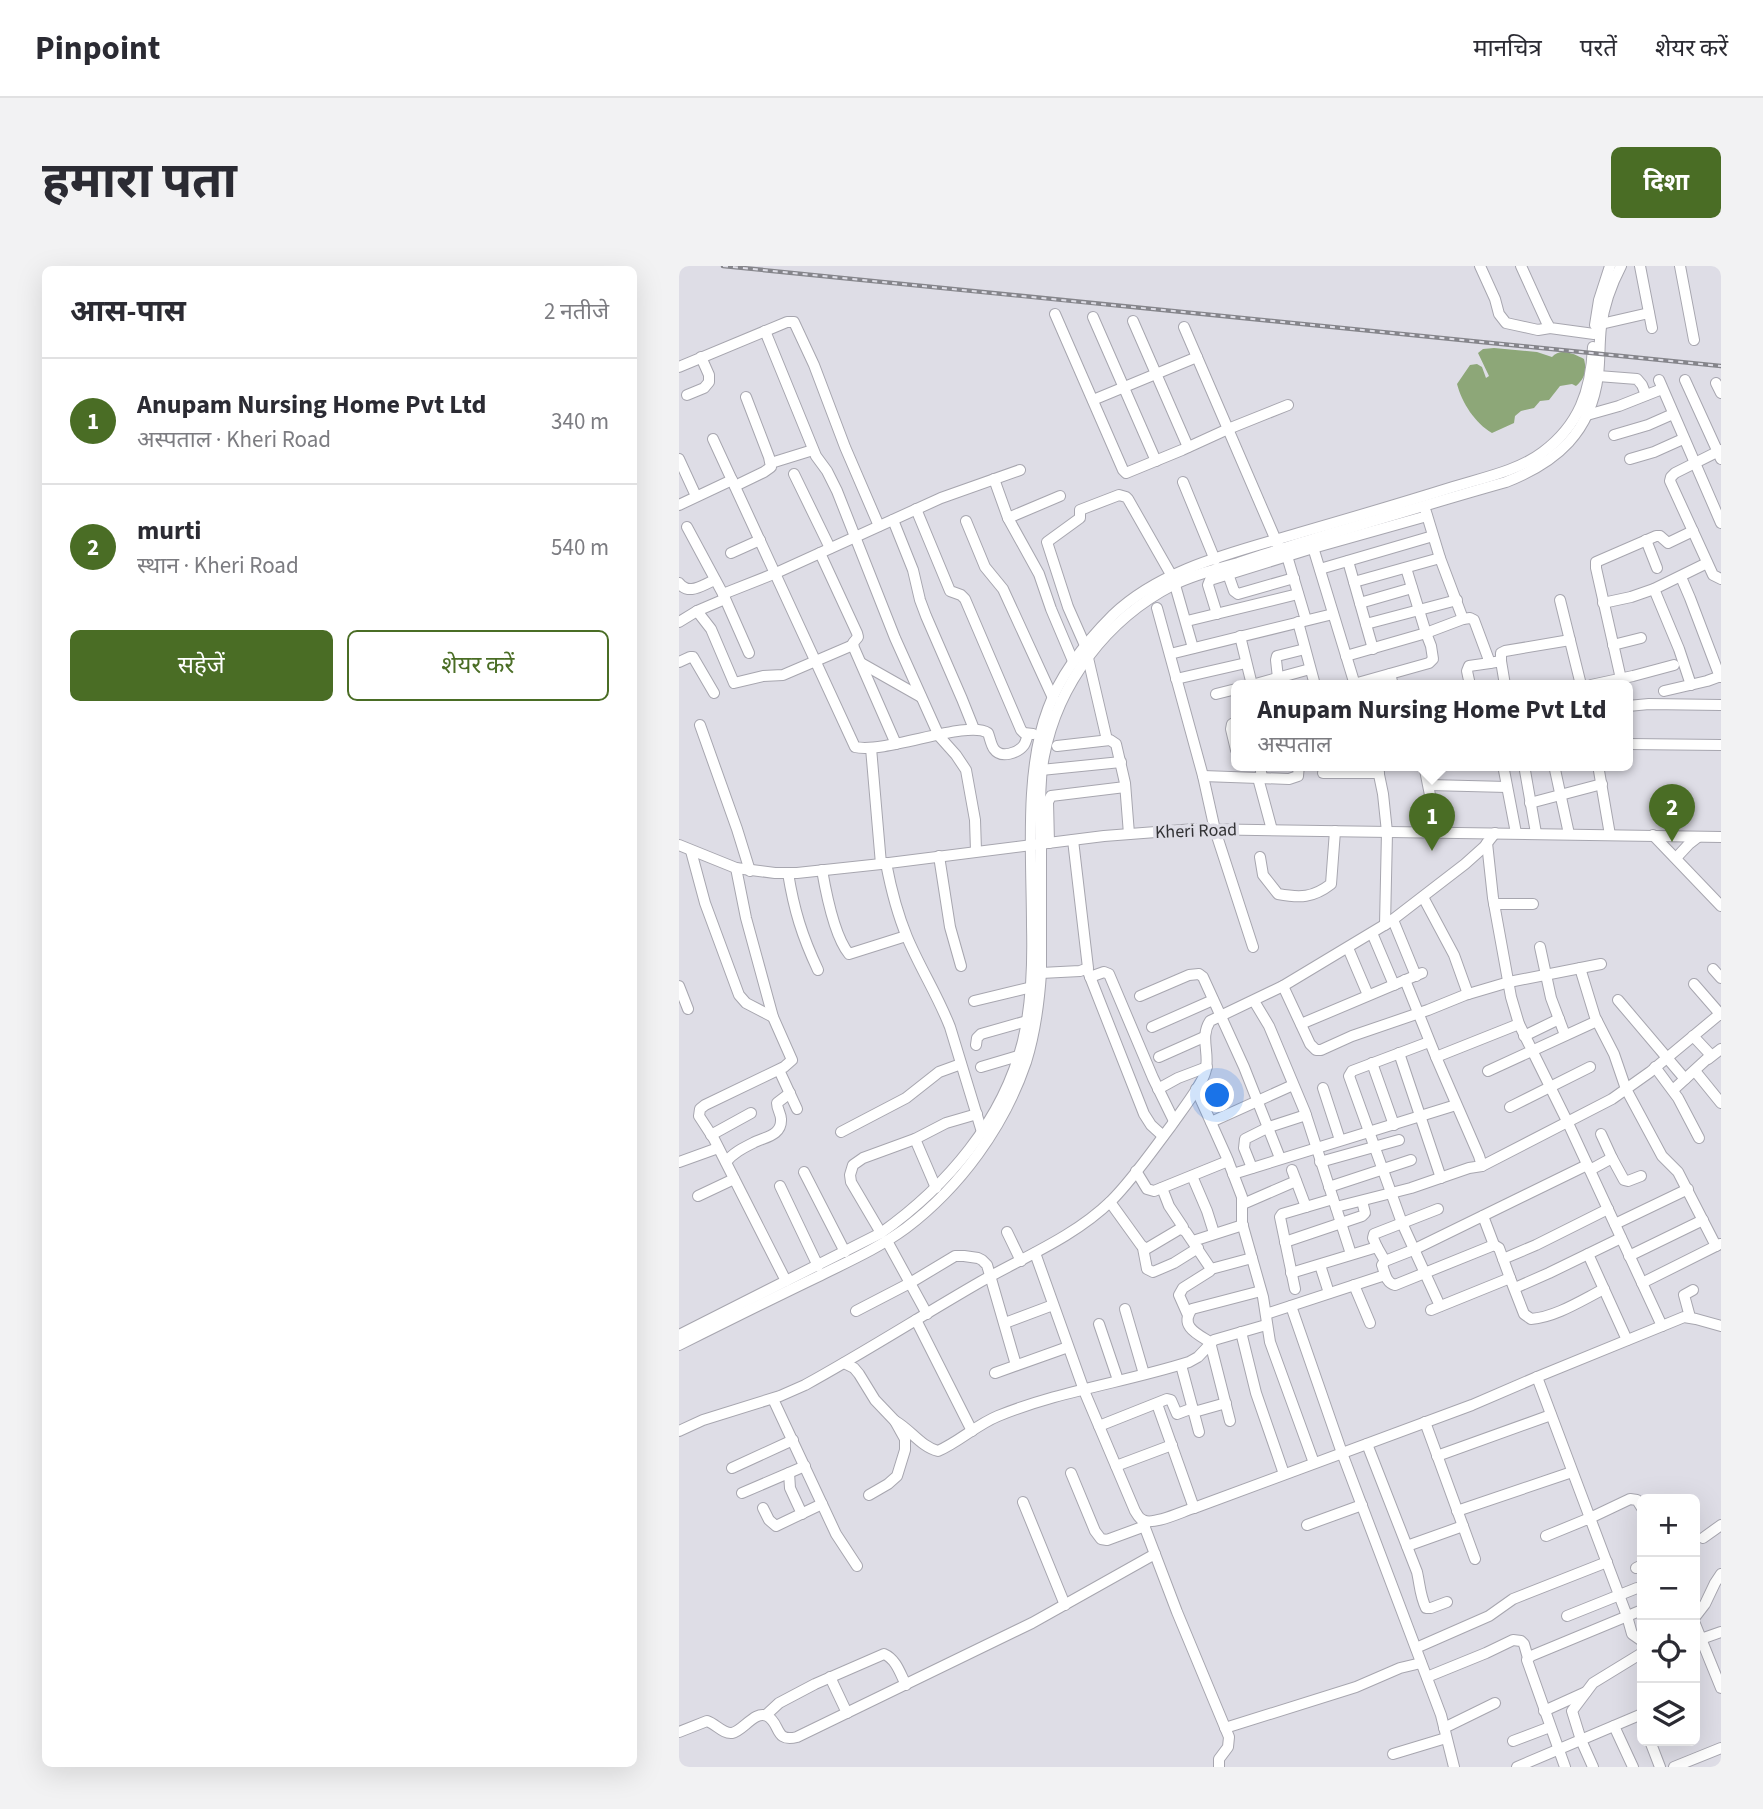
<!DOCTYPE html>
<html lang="hi">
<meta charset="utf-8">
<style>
body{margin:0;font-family:"Source Sans 3","Noto Sans Devanagari",sans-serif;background:#f2f2f3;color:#2b2b33}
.controls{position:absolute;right:21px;bottom:21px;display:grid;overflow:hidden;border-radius:10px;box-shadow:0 7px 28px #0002}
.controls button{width:63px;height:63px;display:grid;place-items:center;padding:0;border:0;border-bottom:2px solid #e1e1e2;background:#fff;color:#2b2b33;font:35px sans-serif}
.you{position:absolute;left:539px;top:830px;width:24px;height:24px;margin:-18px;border:5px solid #fff;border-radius:50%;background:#1a73e8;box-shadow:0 0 0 10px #1a73e833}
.badge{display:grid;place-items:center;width:46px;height:46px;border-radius:50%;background:#4a6d25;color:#fff;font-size:23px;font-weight:700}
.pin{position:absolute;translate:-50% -58px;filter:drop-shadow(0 2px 4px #0008)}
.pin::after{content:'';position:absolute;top:37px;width:24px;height:21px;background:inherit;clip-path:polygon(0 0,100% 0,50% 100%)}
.popup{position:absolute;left:552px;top:414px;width:402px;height:91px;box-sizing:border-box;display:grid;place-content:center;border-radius:10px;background:#fff;filter:drop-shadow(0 2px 5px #0005);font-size:23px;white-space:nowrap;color:#7c7c81}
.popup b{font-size:26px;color:#2b2b33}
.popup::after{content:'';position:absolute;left:50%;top:100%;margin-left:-14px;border:14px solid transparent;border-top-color:#fff}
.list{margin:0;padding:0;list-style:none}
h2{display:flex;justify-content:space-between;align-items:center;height:91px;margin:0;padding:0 28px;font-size:30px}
h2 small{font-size:23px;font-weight:400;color:#7c7c81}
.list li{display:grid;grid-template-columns:46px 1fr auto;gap:21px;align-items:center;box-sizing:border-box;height:126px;padding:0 28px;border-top:2px solid #e1e1e2}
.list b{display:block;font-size:26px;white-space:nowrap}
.list p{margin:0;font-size:23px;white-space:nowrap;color:#7c7c81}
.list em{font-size:23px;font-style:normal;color:#7c7c81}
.actions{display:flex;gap:14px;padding:21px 28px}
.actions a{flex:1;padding:16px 0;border:2px solid #4a6d25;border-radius:10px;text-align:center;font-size:24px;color:#4a6d25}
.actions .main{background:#4a6d25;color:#fff}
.icon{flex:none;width:38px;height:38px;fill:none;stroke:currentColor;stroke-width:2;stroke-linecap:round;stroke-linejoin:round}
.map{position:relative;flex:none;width:1042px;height:1501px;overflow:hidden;border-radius:10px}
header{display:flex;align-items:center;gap:42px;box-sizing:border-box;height:98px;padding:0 35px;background:#fff;border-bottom:2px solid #e1e1e2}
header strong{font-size:33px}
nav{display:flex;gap:38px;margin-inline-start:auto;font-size:24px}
.intro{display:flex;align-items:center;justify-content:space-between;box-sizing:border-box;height:168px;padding:0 42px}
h1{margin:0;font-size:49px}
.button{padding:18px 32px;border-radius:10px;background:#4a6d25;color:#fff;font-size:24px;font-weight:700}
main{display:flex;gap:42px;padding:0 42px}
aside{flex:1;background:#fff;border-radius:10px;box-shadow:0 7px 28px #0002}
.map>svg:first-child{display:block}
.water{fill:#8da778}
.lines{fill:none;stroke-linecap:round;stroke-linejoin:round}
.minor-casing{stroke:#a7a6af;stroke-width:12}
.minor{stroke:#fff;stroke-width:10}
.rail-casing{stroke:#85858b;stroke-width:4.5}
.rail{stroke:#dedde6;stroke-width:2;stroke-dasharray:5;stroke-linecap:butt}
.labels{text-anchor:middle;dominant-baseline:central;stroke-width:7;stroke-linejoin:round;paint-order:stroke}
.street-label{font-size:18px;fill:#323235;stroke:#dedde6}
</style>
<header>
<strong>Pinpoint</strong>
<nav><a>मानचित्र</a><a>परतें</a><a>शेयर करें</a></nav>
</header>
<div class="intro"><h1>हमारा पता</h1><a class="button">दिशा</a></div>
<main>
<aside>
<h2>आस-पास<small>2 नतीजे</small></h2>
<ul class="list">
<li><span class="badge">1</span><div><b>Anupam Nursing Home Pvt Ltd</b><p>अस्पताल · Kheri Road</p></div><em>340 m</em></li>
<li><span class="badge">2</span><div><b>murti</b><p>स्थान · Kheri Road</p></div><em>540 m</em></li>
</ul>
<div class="actions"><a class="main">सहेजें</a><a>शेयर करें</a></div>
</aside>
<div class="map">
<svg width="1042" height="1501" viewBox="0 0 1042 1501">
<rect width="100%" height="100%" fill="#dedde6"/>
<!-- water -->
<path class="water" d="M 815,82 L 858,86 L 873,91 C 881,81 896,88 905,93 C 908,105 906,112 897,120 L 893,118 L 881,120 L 870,134 L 861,135 L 855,142 L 842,145 L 836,150 L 835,157 L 813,167 C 796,157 783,137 778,118 L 791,99 L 798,98 L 803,101 L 807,112 L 810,110 L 799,87 L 804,83 Z"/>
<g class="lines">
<!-- minor casing -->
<g class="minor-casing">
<g id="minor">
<path d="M 801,0 L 816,33 L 820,48 L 827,57 L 859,64 L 871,62"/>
<path d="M 842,0 L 867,55 L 871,62 L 915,68"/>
<path d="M 961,0 L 973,62"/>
<path d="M 1001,0 L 1015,74"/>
<path d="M 376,48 L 444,204 L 447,207 L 503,184 L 549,163 L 609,139"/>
<path d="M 414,51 L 477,195"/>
<path d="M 454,55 L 509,181"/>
<path d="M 922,58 L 970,47"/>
<path d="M 916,59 L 920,34 L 931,0"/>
<path d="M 505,61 L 599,279"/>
<path d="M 86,65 L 137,190 L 148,205 L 158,225 L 216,372 L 260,470 L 277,489 L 287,504 L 296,554 L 297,585"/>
<path d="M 0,101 L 108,56 L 115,56 L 135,99 L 166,181 L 200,260"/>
<path d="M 919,110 L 958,113 L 963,119 L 967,129"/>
<path d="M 980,114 L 1042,257"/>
<path d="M 1006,114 L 1042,193"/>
<path d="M 1037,117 L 1042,127"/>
<path d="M 8,129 L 25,122 L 30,116 L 30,109 L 22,91"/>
<path d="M 414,134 L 518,91"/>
<path d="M 908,149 L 940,140 L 983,123"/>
<path d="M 935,169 L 969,159 L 994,148"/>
<path d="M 34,173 L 176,481 C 207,488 289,453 309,467 C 311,472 312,479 315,483 C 322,493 339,487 345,479 C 347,476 348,471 349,468"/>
<path d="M 1042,184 L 996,207 L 992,211 L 991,215 L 1034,309 L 1042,313"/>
<path d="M 0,193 L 17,230"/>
<path d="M 951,193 L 975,186 L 1004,173"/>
<path d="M 92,197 L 134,184"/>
<path d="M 115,208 L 151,282"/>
<path d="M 315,213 L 329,252 L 360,308 L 372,343 L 394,395"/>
<path d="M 504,216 L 536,294"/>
<path d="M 56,220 L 85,206 L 92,201 L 90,191 L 67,131"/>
<path d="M 0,239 L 53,214"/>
<path d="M 237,243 L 271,325 L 282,329 L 286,333 L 342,464 L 345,467 L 354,468"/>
<path d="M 747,246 L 761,292 L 784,353 L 791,352 L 795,354 L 811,397 L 822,395 L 826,419"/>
<path d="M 329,252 L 381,230"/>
<path d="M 214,254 L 234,304 L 241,334 L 247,350 L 283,433 L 295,463"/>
<path d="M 287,255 L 306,301 L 324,323 L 374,432"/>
<path d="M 8,261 L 44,328 L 70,387"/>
<path d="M 967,274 L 978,302"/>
<path d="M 633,278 L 676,419"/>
<path d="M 52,287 L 81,274"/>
<path d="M 141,287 L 178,367 L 179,371 L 174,377 L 175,382 L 217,478"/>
<path d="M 608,290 L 627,354"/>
<path d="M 669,295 L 694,383"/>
<path d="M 641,303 L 754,270"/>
<path d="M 549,308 L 555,325 L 559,328 L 615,312"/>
<path d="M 1002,311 L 1011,332 L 1041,411"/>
<path d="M 675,316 L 761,292"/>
<path d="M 0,317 C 10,330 23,319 36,314"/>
<path d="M 975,323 L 1000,383 L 1012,419"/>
<path d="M 44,328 L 97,307 L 262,232 L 341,204"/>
<path d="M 881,334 L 902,419"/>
<path d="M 681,337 L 733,322"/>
<path d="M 924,337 L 952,331 L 975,323 L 1028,297"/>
<path d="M 478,342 L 524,510 L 536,564 L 574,681"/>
<path d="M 18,345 L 32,363 L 55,417 L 84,410 L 104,409 L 174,379"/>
<path d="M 538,348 L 529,319 L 531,314 L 634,282 L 748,250"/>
<path d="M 508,355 L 619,328"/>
<path d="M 0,356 L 18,345 L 46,333"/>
<path d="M 619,356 L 636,419"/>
<path d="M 687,358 L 778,334"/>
<path d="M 561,370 L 573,419"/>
<path d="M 934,379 L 962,372"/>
<path d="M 408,384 L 389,341 L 368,276 L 401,252 L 401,244 L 440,229 L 447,231 L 449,233 L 494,312 L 514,382"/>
<path d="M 491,388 L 654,348"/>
<path d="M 667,390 L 747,367 L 784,353"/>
<path d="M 409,392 L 428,474"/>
<path d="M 822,395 L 822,387 L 826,385 L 891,374"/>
<path d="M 0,396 L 11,391 L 14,391 L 35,427"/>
<path d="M 182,397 L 242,431"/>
<path d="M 711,408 L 714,419"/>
<path d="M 599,412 L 597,394 L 598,390 L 626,383"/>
<path d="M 497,413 L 567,397"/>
<path d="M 942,413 L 917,302 L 917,296 L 977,270 L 981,270 L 989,277 L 1014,265"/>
<path d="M 675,418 L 750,397 L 754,393 L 752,380 L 747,367 L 727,302"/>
<path d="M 573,419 L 631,403"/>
<path d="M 791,419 L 788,405 L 790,400 L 811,397"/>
<path d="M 912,419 L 954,410 L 995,399"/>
<path d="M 985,425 L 1028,415 L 1042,410"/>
<path d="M 537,428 L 557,423"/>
<path d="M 949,440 L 970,438 L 1042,439"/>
<path d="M 557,456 L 553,458 L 552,463 L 557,484"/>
<path d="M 21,459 L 58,563 L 71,605"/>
<path d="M 949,478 L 1042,479"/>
<path d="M 378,480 L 431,474 L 437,478 L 446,517 L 450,568"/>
<path d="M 192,482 L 202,598"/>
<path d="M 581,499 L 583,512"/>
<path d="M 698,499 L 704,528 L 708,566 L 706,659"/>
<path d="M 745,499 L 751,529 L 754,566"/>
<path d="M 824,499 L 837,567"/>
<path d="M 845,499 L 857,567"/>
<path d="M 875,499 L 890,568"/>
<path d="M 919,499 L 931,569"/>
<path d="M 362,504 L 442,496"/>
<path d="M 644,507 L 700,507"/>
<path d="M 524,510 L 610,513 L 619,510 L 620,499"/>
<path d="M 579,512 L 593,564"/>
<path d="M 750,519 L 828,521"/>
<path d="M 851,537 L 923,518"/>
<path d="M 974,569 L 1042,640"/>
<path d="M 370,577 L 369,536 L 372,530 L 446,521"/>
<path d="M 808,577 L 814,632 L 832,731 L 840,758 L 889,857 L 983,1060"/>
<path d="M 0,579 L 57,602 L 96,607 L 118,607 L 202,598 L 425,570 L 516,563 L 1042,571"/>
<path d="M 12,585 L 26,637 L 60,729 L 67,737 L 94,751"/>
<path d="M 260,590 L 271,661 L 282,700"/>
<path d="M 581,591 L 584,609 L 599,628 C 621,632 634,632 652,618 L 656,565"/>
<path d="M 997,592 L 1010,578 L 1019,571"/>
<path d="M 207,597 C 212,623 218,647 228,671 C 241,702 259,730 271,761 L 303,866"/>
<path d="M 57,602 L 67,652 L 94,751 L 113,794 L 105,801 L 26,839 L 21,843 L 20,850 L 35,873 L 107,1015"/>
<path d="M 143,604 C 147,627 155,670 170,688 L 227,670"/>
<path d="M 109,607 C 115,644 123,670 139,704"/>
<path d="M 744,631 L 775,689 L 789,728"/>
<path d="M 815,638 L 854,638"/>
<path d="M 714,654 L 737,710"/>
<path d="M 693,667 L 715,719"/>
<path d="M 861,681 L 872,732 L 886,769"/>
<path d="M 669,682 L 689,729"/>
<path d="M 901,702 L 916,751 L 935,788 L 947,823 L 983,890 L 999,906 L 1037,980"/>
<path d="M 408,703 L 465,848 L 472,859 L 484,870"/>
<path d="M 1034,703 L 1042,712"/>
<path d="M 362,707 L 401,705 L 409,702 L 394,574"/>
<path d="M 411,711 L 425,706 L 430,708 L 474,812 L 495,855"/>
<path d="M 1015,718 L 1042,749"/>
<path d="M 0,720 L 9,743"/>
<path d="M 604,720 L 631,778 L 637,784 L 642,784 L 673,770 L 749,744 L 786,729 L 830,716 L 922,698"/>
<path d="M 461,730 L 510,709 L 520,708 L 524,711 L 565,801 L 601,892"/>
<path d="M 939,734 L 1006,813"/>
<path d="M 295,735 L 353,721"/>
<path d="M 575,735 L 590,760 L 626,846 L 672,988"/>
<path d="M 622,758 L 743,707"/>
<path d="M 473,761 L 534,734"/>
<path d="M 845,770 L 880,753"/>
<path d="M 750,776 L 673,805 L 670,810 L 723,957 L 761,1040"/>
<path d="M 297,779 L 298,772 L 302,768 L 348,755"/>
<path d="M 720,787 L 762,912"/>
<path d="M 480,791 L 525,771"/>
<path d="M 757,791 L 840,758"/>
<path d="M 1029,793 L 1042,783"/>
<path d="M 693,797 L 715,859"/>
<path d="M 302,801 L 339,790"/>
<path d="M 976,801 L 999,832 L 1020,872"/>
<path d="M 100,804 L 118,843"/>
<path d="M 809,805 L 918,755"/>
<path d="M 1016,805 L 1042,837"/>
<path d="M 644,822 L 661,874"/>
<path d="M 479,823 L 499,812 L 528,801"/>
<path d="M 517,823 L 548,892 L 563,931 L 563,957 L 584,1031 L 591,1076 L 635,1197"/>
<path d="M 994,824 L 1030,791 L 1030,787 L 1014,770"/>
<path d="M 831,841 L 911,801"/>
<path d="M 532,856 L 614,819"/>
<path d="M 162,866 L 227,832 L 260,806 L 282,798"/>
<path d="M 922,868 L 933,892"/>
<path d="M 32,869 L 72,847"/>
<path d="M 236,873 L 257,922"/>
<path d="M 0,896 L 39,882"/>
<path d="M 47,896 C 54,887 64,882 74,877 C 85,871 103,870 102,853 C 102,848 98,843 98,837 L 111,827"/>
<path d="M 641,896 L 720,874"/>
<path d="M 803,900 L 933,833 L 971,806 L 1042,747"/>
<path d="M 573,902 L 565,882 L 566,873 L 590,861 L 627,849"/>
<path d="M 613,904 L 627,941"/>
<path d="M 911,904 L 933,892 L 945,914 L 949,915 L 962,910"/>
<path d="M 457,905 L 468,923 L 475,925 L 549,895"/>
<path d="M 125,906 L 166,986"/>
<path d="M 554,908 L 777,839"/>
<path d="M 513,910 L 528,945 L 535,967"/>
<path d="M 101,920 L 139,1000"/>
<path d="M 650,921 L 732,894"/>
<path d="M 483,922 L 490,940 L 504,961"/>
<path d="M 19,930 L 55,913"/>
<path d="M 431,936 L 462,979 L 467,983 L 499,964 L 503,963 L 507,966 L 532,1003 L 573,992"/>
<path d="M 564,938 L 617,915"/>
<path d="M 657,941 L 732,922 L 790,902 L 803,900 L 800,890 L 757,791 L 726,714"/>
<path d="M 804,950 L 815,979"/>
<path d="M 936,958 L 1009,923"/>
<path d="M 328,966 L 342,995"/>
<path d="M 202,967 L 172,916 L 171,909 L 174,899 L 184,892 L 236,873 L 267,857 L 298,848"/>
<path d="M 208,975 L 248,1048"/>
<path d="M 514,975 L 564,959"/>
<path d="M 606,976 L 683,950 L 686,947 L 683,935"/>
<path d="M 698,981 L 694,972 L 695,968 L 759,943"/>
<path d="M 464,982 L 468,1003 L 474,1006 L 495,997 L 519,982"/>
<path d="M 356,987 L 406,1127 L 456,1245 C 459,1249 459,1252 464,1254 C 474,1260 504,1245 515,1242 L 793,1139 L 858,1111 L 1005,1051 L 1017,1053 L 1042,1060"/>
<path d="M 909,988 L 948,1074"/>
<path d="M 950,990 L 1024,954"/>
<path d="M 824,993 L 857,979 L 929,943"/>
<path d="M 706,995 L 703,999 C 706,1007 707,1017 716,1019 L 815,979 L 820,982 L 831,1012"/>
<path d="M 641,999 L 650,1027"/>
<path d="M 612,1007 L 698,981 L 706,995 L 734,984 L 908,899"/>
<path d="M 963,1017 L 1041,978"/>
<path d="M 675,1019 L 691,1057"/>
<path d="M 836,1022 L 870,1007 L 942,972"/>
<path d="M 616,1023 L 601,951 L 603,948 L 654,933"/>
<path d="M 612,1040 L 663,1187 L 762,1449 L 775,1501"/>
<path d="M 446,1043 L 465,1108"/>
<path d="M 752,1044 L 831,1012 L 845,1048 L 852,1053 C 877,1051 903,1034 925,1023"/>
<path d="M 177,1045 L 231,1017 L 276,990 L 285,990 L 299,992 L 303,994 L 308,999 L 337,1099"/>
<path d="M 511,1045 L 508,1047 L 500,1029 L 504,1022 L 531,1005"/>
<path d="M 587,1048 L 706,1009"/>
<path d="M 1011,1051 L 1005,1029 L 1014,1024"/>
<path d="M 237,1054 L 293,1165"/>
<path d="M 326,1057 L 374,1039"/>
<path d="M 420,1058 L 439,1114"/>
<path d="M 562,1066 L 577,1127 L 605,1208"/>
<path d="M 0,1069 L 202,967 C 268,920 324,855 344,775 C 353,737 354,698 353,660 C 353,593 345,506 369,443 C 382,407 407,376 434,349 C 483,302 557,286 620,267 C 672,252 723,237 774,221 C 803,212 839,205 864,186 C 900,159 912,125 914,81"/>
<path d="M 0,1079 C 46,1056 92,1033 138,1011 C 168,996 200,982 227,962 C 281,921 325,861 347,796 C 356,767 360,737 362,707 C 362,665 362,622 362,580 C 362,550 359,520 365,490 C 379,417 428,353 494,319 C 514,309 537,303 559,297 C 587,288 616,278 644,270 C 705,252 766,233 827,216 C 878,196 912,166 919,109 C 921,93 920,77 922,61 C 925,39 932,19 942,0"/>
<path d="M 165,1097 L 175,1102 L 180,1108 L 196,1134 L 216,1155 L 226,1173 L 226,1184 L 218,1210 L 209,1218 L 190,1229"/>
<path d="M 502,1099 L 520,1166"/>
<path d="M 316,1107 L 389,1081"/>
<path d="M 858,1111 L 911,1252 L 951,1233 L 958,1234 L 963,1242"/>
<path d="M 94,1133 L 157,1268 L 178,1300"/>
<path d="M 478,1138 L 515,1242"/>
<path d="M 515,1146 L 547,1137"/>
<path d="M 216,1155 C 231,1163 242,1181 259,1185 C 280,1176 297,1159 319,1150 C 380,1125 447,1116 510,1096 L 519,1091 L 535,1074 L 587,1059"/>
<path d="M 551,1155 L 531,1076 C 518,1068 500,1060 513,1043 L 582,1025"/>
<path d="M 746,1156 L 796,1293"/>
<path d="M 420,1160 L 488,1133 L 492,1134 L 498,1148 L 514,1142"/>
<path d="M 0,1165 L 24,1154 L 101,1130 L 126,1119 C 186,1086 242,1050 301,1016 C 345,991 395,971 432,935 C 454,913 473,885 492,860 C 500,848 523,819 526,807 C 532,789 520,772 531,755 L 604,720 L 712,655 L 786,598 L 805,581 L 816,567"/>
<path d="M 688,1178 L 738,1306 C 741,1319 741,1330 747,1342 L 752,1342 L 768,1336"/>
<path d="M 758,1190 L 872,1149"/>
<path d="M 437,1200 L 493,1179"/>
<path d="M 53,1202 L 114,1174"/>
<path d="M 110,1207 L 111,1222 L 123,1248"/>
<path d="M 392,1207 L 416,1265 L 422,1273 L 428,1274 L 466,1260"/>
<path d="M 63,1227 L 126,1200"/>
<path d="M 344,1236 L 386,1339"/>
<path d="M 84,1242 L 90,1254 L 97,1260 L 143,1238"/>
<path d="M 778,1245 L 893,1206"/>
<path d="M 463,1254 L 498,1346 L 550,1471 L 549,1481 L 540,1493 L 540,1501"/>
<path d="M 628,1259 L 683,1239"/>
<path d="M 867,1270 L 911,1252 L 948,1350 L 953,1368 L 963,1375"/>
<path d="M 1024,1272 L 1042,1259"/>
<path d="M 728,1280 L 784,1260"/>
<path d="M 957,1302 L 963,1299"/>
<path d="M 888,1350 L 958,1322"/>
<path d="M 1016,1351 L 1026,1338 L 1036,1317 L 1042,1308"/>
<path d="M 1016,1358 L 1042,1422"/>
<path d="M 1022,1373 L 1042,1366"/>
<path d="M 737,1382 L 810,1350 L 834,1333 L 928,1296"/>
<path d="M 151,1411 L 168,1447"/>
<path d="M 748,1411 L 807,1387 L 834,1374 L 842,1375 L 845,1378 L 849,1392"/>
<path d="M 865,1445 L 907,1426"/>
<path d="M 87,1449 L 100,1437 L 136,1418 L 205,1388 C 217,1393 221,1407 227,1419"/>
<path d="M 935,1460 L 954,1501"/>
<path d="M 546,1462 L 677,1421 L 721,1402 L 742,1397"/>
<path d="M 765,1462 L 816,1437"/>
<path d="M 0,1466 L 28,1455 C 37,1458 44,1468 53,1467 C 64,1465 76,1444 88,1450 C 102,1457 95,1477 118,1471 L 353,1357 L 476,1288"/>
<path d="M 834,1475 L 871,1461"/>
<path d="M 971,1475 L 981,1501"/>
<path d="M 714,1488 L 767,1472"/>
<path d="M 838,1501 L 963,1448"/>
<path d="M 886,1501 L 848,1394 L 852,1390 L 963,1344"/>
<path d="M 914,1501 L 902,1474 L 893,1445 L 914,1417 L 963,1387"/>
<path d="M 995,1501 L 1042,1482"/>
</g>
</g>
<!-- minor -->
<use href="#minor" class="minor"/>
<!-- rail casing -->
<g class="rail-casing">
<path id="rail" d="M 44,0 L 1042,100"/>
</g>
<!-- rail -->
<use href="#rail" class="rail"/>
</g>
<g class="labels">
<!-- street labels -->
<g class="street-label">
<text transform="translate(517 565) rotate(-2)">Kheri Road</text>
</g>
</g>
</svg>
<div class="controls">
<button>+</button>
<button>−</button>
<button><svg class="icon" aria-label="locate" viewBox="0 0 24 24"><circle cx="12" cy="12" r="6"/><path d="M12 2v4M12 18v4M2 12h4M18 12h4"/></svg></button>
<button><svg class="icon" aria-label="layers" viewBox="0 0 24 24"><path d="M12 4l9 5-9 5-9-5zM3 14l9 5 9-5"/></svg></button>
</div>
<div class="you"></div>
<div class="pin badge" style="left:753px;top:585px">1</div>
<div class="popup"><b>Anupam Nursing Home Pvt Ltd</b>अस्पताल</div>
<div class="pin badge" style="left:993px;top:576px">2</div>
</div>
</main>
